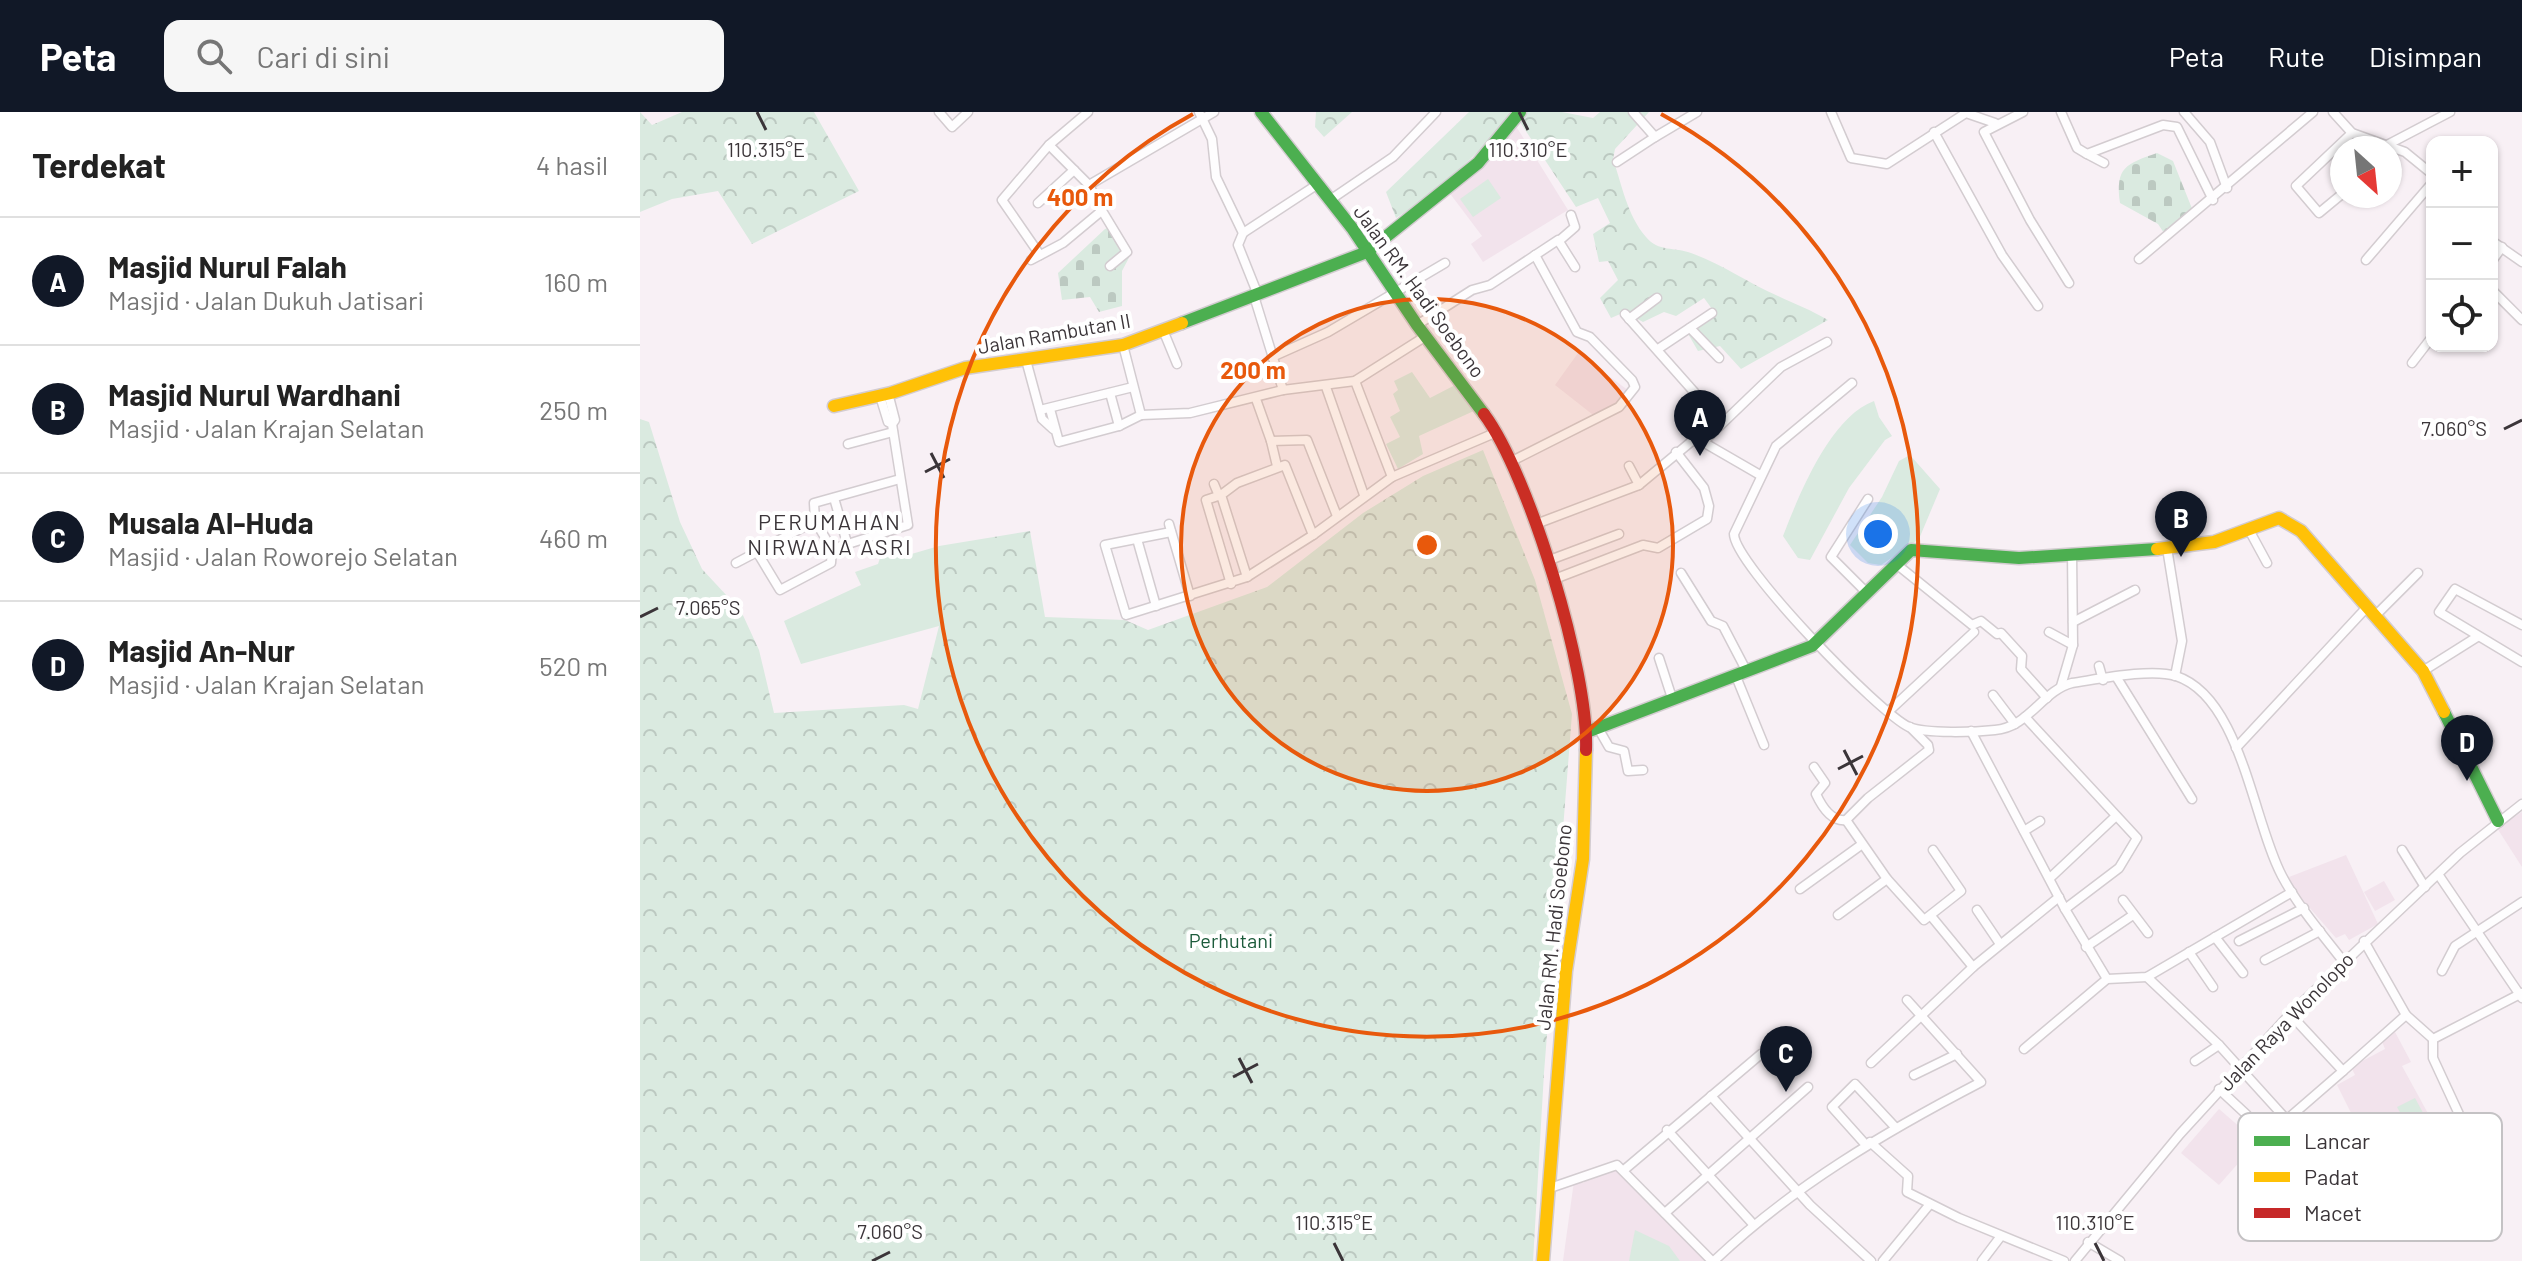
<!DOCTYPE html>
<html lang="id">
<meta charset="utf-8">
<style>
body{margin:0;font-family:Barlow,sans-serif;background:#f6f6f6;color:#222}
.controls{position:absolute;right:24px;top:24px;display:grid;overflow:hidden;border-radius:16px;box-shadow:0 2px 6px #0004}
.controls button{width:72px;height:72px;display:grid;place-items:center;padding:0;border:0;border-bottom:2px solid #e0e0e0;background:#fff;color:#222;font:40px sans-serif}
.compass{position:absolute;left:1690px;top:24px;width:72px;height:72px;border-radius:50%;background:#fff;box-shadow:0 2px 6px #0004;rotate:153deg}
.you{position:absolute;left:1238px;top:422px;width:28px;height:28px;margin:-20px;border:6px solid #fff;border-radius:50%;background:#1a73e8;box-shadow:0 0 0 12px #1a73e833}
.badge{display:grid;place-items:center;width:52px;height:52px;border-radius:50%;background:#111827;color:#fff;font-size:26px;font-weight:700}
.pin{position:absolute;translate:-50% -66px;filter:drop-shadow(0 2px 4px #0008)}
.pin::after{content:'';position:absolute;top:42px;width:28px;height:24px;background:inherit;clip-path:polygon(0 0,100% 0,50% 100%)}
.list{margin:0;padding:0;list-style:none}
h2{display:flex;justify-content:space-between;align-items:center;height:104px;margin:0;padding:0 32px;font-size:34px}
h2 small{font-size:26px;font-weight:400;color:#767676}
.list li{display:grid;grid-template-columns:52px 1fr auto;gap:24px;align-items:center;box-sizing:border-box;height:128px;padding:0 32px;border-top:2px solid #e0e0e0}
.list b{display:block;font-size:30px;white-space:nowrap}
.list p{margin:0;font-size:26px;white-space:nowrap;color:#767676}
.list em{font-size:26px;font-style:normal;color:#767676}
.icon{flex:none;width:44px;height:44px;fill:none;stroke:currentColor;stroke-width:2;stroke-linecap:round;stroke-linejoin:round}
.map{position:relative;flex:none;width:1882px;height:1149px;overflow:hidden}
header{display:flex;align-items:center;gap:48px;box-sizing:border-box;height:112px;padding:0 40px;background:#111827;color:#fff}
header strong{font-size:38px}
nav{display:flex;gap:44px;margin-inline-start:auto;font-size:28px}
.search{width:560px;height:72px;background:#f6f6f6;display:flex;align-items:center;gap:20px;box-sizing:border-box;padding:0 28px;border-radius:16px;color:#767676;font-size:30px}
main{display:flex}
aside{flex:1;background:#fff}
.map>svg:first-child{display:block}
.built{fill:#f2e3ec}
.green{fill:#daeae0}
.forest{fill:url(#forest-crowns)}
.cemetery{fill:url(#cemetery-stones)}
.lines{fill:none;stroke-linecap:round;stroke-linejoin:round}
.street-casing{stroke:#d3ccd0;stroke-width:11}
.fast-casing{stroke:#d3ccd0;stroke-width:15}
.slow-casing{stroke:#d3ccd0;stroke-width:15}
.jam-casing{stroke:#d3ccd0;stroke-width:15}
.street{stroke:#fefdfe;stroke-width:8}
.fast{stroke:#4caf50;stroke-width:12}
.slow{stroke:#ffc107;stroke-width:12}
.jam{stroke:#c62828;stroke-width:12}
.ticks{fill:none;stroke:#3b3539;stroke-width:3}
.ring{fill:none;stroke:#e8590c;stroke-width:4}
.labels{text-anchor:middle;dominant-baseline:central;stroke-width:8;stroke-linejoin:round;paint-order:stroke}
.street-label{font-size:20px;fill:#3b3539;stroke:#fff}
.park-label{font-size:20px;fill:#1c5b3b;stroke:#fff}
.neighbourhood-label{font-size:22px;letter-spacing:2px;fill:#3b3539;stroke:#fff}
.key{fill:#fff;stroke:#c4c2c4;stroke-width:2}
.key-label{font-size:22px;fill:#3b3539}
.ticks-label{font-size:20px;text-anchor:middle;fill:#3b3539;stroke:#fff;stroke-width:8;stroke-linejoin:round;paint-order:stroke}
.centre{fill:#e8590c;stroke:#fff;stroke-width:4}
.ring-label{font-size:24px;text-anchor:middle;font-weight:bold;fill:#e8590c;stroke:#fff;stroke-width:8;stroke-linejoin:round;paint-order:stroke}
</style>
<header>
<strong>Peta</strong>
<div class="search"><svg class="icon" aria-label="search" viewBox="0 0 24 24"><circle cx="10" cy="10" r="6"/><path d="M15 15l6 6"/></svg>Cari di sini</div>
<nav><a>Peta</a><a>Rute</a><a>Disimpan</a></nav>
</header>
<main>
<aside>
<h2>Terdekat<small>4 hasil</small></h2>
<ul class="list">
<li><span class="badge">A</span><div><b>Masjid Nurul Falah</b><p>Masjid · Jalan Dukuh Jatisari</p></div><em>160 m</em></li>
<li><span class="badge">B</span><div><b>Masjid Nurul Wardhani</b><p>Masjid · Jalan Krajan Selatan</p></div><em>250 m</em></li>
<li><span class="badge">C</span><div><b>Musala Al-Huda</b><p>Masjid · Jalan Roworejo Selatan</p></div><em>460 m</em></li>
<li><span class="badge">D</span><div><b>Masjid An-Nur</b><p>Masjid · Jalan Krajan Selatan</p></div><em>520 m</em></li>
</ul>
</aside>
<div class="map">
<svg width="1882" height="1149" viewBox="0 0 1882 1149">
<defs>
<pattern id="forest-crowns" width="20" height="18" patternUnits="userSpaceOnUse" patternTransform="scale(2)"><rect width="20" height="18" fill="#daeae0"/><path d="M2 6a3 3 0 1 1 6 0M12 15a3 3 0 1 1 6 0" fill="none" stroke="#bcc9c1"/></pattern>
<pattern id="cemetery-stones" width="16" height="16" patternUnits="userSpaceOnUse" patternTransform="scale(2)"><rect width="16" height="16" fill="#daeae0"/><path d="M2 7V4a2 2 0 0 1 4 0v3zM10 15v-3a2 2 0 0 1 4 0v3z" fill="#bcc9c1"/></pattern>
</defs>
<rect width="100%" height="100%" fill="#f8f0f5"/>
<!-- built -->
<g class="built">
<path d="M 874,11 L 928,98 L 843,150 L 831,132 L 842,124 L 805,75 Z"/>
<path d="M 938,241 L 989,279 L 986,286 L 957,306 L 915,273 Z"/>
<path d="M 1882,700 L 1882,755 L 1857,716 Z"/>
<path d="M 1706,743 L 1738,812 L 1709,828 L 1705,822 L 1696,826 L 1655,779 L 1649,765 Z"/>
<path d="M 1744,769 L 1755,788 L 1735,799 L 1724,780 Z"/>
<path d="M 1755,920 L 1771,950 L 1762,954 L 1802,1027 L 1732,1070 L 1708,1032 L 1722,1023 L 1697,973 L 1715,963 L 1711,955 L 1745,937 L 1741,927 Z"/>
<path d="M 1579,997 L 1617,1030 L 1579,1073 L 1541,1041 Z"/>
<path d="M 979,1055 L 1072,1149 L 923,1149 L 934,1069 L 944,1071 L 943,1068 Z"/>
</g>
<!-- green -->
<g class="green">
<path d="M 848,67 L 861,86 L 833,105 L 820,87 Z"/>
<path d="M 772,260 L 790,286 L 817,272 L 836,298 L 779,324 L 783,342 L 758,357 L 746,332 L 760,325 L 750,305 L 760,299 L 753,282 L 758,278 L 754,269 Z"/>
<path d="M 1234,289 L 1239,305 L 1252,324 L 1245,328 L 1209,376 L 1170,448 L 1158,446 L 1143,424 C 1159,383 1190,305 1234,289 Z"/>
<path d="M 1270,343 L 1300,377 L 1279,427 L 1241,453 L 1228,451 L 1210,433 L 1242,385 L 1259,349 Z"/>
<path d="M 262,432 L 268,443 L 299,434 L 299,514 L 161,552 L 144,509 L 221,473 L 215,460 L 238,452 L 242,440 Z"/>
<path d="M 1775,986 L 1788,1010 L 1771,1020 L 1757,995 Z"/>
<path d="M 995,1118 L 1029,1134 L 1040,1149 L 989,1149 Z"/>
</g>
<!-- forest -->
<g class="forest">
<path d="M 0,0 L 12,13 L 42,0 L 174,0 L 219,79 L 112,132 L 78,79 L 32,87 L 0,100 Z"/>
<path d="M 676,0 L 712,0 L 684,25 L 675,15 Z"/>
<path d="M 829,0 L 922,0 L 953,6 L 960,0 L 1009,0 L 975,37 L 973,47 C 982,73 987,103 1006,125 C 1018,140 1035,135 1051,141 C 1082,152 1108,171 1138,184 C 1155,192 1171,198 1188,208 L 1101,257 L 1080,234 L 1058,239 L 1047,220 L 1075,201 L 1064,186 L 1036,204 L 1024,200 L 1003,210 L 985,200 L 971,206 L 960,186 L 978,168 L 968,149 L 959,150 L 953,122 L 970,111 L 958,86 L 936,95 L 874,1 C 838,42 802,77 756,106 L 746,80 Z"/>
<path d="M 0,307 L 9,310 L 40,410 L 62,457 L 101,499 L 119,538 L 134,601 L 264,593 L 278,597 L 299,514 L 299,434 L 390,419 L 405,505 L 485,508 L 508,518 L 627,475 L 723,401 L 783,364 L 843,338 L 895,468 L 932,602 L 904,961 L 893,1149 L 0,1149 Z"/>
</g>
<!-- cemetery -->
<g class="cemetery">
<path d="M 1517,41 L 1533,49 L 1553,99 L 1524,121 L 1518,112 L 1480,91 C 1475,55 1486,52 1517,41 Z"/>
<path d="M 476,113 L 492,140 L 482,159 L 482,194 L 459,200 L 450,185 L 422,188 L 418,161 L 465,117 Z"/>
</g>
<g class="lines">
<!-- street casing -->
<g class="street-casing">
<g id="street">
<path d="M 299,0 L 312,15 L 328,0"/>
<path d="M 559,0 L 572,27 L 576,65 L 603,121 L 598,133 L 618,183"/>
<path d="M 993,0 L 1015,25 L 1057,0"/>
<path d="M 1191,0 L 1211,46 L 1247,52 L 1326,1 L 1355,11"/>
<path d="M 1383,0 L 1344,20 L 1390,108 L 1429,171"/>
<path d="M 1421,0 L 1437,36 L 1447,42 L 1523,13 L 1537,15 L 1573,88"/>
<path d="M 1544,0 L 1570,30 L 1587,76"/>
<path d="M 1693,0 L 1712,21 L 1765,40 L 1792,62"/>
<path d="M 1294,20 L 1362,143 L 1398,194"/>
<path d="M 409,33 L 449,73 L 574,0"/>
<path d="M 1747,33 L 1810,0"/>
<path d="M 1447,42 L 1464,51"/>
<path d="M 977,50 L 1015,25"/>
<path d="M 1702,82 L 1679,101 L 1656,74 L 1712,21"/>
<path d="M 690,88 L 753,45 L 796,0"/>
<path d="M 398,91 L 434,58"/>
<path d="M 461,97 L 487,140 L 470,154"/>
<path d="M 603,121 L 678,72"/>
<path d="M 920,128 L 935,115 L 931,103"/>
<path d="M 1852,129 L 1882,150"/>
<path d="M 400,143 L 362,88 L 409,33 L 448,0"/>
<path d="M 1499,147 L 1673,0"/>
<path d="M 391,148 L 423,131 L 459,101 L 461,97 L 449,73"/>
<path d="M 1726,148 L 1792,71"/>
<path d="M 1852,149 L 1862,135"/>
<path d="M 1852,178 L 1882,208"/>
<path d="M 614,184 L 643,278"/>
<path d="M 985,202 L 1055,281 L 1048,294 L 1052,329"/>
<path d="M 989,207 L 1017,186"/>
<path d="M 777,213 L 832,178 L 850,173 L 918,128 L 935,155"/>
<path d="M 1050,216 L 1079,246"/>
<path d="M 523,218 L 537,252"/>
<path d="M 483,233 L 501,303"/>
<path d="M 1840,234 L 1843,234"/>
<path d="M 1018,237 L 1072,201"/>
<path d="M 632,245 L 688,220 L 805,151"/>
<path d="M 386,248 L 402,307 L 413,317"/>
<path d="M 1772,251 L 1792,225"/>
<path d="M 715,269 L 752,365"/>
<path d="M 1212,271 L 1136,334 L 1094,422 C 1094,452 1240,602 1269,615 C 1286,622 1336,620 1355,618 C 1388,616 1403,578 1432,571 C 1459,567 1511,556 1536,564 C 1601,585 1613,710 1642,764 C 1658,794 1682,822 1703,849"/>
<path d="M 686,275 L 724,383"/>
<path d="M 248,281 L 255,308 L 252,312"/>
<path d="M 470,281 L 479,314"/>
<path d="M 616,287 L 631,329 L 667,328 L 697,404"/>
<path d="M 410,297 L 419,330 L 479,314 L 501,303"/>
<path d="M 400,298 L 493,275"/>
<path d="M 501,303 L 550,301 L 643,278 L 715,269 L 786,224"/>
<path d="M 631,329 L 637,354"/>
<path d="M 1063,330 L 1141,255 L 1187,230"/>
<path d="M 208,332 L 253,320"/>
<path d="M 870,350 L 979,295 L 995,275 L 992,268 L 950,225 L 937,220 L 895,143"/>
<path d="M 989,354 L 999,373"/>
<path d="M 574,372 L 579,384"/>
<path d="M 581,383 L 566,388 L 591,472"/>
<path d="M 194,386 L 207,431"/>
<path d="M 529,412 L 550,484"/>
<path d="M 896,412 L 999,373 L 1052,329 L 1063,330 L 1120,363"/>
<path d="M 1608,416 L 1627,451"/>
<path d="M 531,420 L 465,433 L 486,503 L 607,465 L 673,423 L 752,365 L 857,320"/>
<path d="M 497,427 L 516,494"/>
<path d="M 1527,436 L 1542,529 L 1535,564"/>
<path d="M 192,437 L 268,413 L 252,312 L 248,310 L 240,284"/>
<path d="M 192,437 L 175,409 L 174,391 L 260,367"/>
<path d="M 117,440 L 140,478 L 191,451 L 192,437"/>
<path d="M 907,449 L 979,422"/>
<path d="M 96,451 L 175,409"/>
<path d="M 1255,451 L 1332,513 L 1341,509 L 1357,522 L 1361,521 L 1382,544 L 1381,557 L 1407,586"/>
<path d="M 1041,461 L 1071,509 L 1083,514 L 1106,558"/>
<path d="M 607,465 L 581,383 L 597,371 L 645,353 L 673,423"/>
<path d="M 912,468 L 1003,433 L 1018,436 L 1067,407 L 1069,394 L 1064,376 L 1036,340"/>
<path d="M 1227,481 L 1191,445 L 1228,387"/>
<path d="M 1737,502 L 1778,461"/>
<path d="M 1433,510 L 1495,478"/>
<path d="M 1882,513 L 1815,477 L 1799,500 L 1882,550"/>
<path d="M 1409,520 L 1433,533"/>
<path d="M 1019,546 L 1032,586"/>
<path d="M 1459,554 L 1463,568"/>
<path d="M 1783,559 L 1837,525"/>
<path d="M 1095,562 L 1124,633"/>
<path d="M 1477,566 L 1552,687"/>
<path d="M 1421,574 L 1433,533 L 1432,441"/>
<path d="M 1353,583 L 1375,612"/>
<path d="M 1250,598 L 1334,520"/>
<path d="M 1385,605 L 1497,726 L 1479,756 L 1425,797"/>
<path d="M 1270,615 L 1288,633 L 1289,638 L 1228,686 L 1206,708 L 1247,767 L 1284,808 L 1321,779 L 1293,738"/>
<path d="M 958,616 L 969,635 L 984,639 L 988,659 L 1003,658"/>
<path d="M 1331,619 L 1425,797 L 1467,867"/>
<path d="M 1596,636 L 1728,494"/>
<path d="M 1826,641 L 1849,629"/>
<path d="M 1174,655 L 1185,671 L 1176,682 C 1182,695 1191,710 1206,708"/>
<path d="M 1384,719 L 1400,709"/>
<path d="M 1762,738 L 1785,775"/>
<path d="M 1798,762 L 1882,886"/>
<path d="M 1410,766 L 1476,704"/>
<path d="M 1160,777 L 1221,733"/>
<path d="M 1483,788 L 1508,821"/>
<path d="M 1337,798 L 1360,832"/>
<path d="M 1198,803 L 1247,767"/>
<path d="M 1291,804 L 1333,855"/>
<path d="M 1575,825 L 1603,861"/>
<path d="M 1599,829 L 1664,796"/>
<path d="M 1724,829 L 1766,903 L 1793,927 L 1882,881"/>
<path d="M 1446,835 L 1493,803"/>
<path d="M 1549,840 L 1573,875"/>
<path d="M 1625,848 L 1680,819"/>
<path d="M 1802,859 L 1815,834 L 1882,790"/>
<path d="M 1507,865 L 1579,933 L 1647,1008"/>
<path d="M 1650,902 L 1703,959 L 1766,903"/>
<path d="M 1793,927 L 1793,946 L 1836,1039 L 1836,1043 L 1801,1067 L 1832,1111"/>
<path d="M 1384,937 L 1467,867 L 1507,865 L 1652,780"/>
<path d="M 1555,949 L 1579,933"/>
<path d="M 1231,951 L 1333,855 L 1419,785"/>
<path d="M 1274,963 L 1317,942"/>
<path d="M 1579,977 L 1607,1003"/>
<path d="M 1071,984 L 1170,1093 L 1231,1149"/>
<path d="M 1027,1018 L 1113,1112"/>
<path d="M 1628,1024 L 1703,959"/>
<path d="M 1230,1030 L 1268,1064 L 1267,1080 L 1319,1106 L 1424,1149"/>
<path d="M 1226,1033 L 1192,995 L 1215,972 L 1255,1015"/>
<path d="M 984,1058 L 1121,942"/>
<path d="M 910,1076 L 977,1053 L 1072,1149"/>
<path d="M 1025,1101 L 1168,975"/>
<path d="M 1448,1130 L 1480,1149"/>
<path d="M 1074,1149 C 1153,1074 1245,1020 1341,970 L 1267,888"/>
<path d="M 1243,1149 L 1290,1092"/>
<path d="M 1342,1149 L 1361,1124"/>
<path d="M 1435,1149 L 1540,1022 L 1650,902 L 1820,741 L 1882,692"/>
</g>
</g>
<!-- fast casing -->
<g class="fast-casing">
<g id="fast">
<path d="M 621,0 L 712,116 L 777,213 L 844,302"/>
<path d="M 542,211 L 727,140 L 838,51 L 880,0"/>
<path d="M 1804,600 L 1858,709"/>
<path d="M 947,620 L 1172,534 L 1271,438 L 1379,446 L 1517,437"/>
</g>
</g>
<!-- slow casing -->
<g class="slow-casing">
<g id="slow">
<path d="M 194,294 L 251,281 L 325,256 L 483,233 L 542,211"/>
<path d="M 1517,437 L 1574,430 L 1639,406 L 1661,419 L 1783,559 L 1804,600"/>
<path d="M 903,1149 L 926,859 L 943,747 L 946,638"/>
</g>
</g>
<!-- jam casing -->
<g class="jam-casing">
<path id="jam" d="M 844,302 C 890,364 949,561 946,638"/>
</g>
<!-- street -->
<use href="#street" class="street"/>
<!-- fast -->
<use href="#fast" class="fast"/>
<!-- slow -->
<use href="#slow" class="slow"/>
<!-- jam -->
<use href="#jam" class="jam"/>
</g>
<!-- ticks -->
<path class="ticks" d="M 117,0 L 126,18M 879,0 L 888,18M 1864,317 L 1882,308M 291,341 L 304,366M 285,360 L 310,347M 0,505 L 18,496M 1204,638 L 1217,663M 1198,657 L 1223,644M 599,946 L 612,971M 593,965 L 618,952M 694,1131 L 703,1149M 1455,1131 L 1464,1149M 232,1149 L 250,1140"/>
<!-- distance rings -->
<circle cx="787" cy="433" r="246" fill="#e8590c" fill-opacity=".12"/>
<g class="ring">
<circle cx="787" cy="433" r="246"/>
<path d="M1021 2A491 491 0 1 1 553 2"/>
</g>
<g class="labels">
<!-- street labels -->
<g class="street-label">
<text transform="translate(780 179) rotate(54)">Jalan RM. Hadi Soebono</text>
<text transform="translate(414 221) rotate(-10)">Jalan Rambutan II</text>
<text transform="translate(913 815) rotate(-84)">Jalan RM. Hadi Soebono</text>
<text transform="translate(1646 909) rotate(-46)">Jalan Raya Wonolopo</text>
</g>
<!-- park labels -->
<g class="park-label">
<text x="591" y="828">Perhutani</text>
</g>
<!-- neighbourhood labels -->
<g class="neighbourhood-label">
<text x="190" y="409">PERUMAHAN<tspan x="190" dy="25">NIRWANA ASRI</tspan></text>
</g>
</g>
<!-- legend -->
<rect x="1598" y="1001" width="264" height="128" rx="12" class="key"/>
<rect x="1614" y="1024" width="36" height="10" fill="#4caf50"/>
<rect x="1614" y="1060" width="36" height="10" fill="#ffc107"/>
<rect x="1614" y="1096" width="36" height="10" fill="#c62828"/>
<g class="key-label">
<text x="1664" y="1037">Lancar</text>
<text x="1664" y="1073">Padat</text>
<text x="1664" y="1109">Macet</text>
</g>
<g class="ticks-label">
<text x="126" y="45">110.315°E</text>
<text x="888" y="45">110.310°E</text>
<text x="1814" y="324">7.060°S</text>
<text x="68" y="503">7.065°S</text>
<text x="694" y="1118">110.315°E</text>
<text x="1455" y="1118">110.310°E</text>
<text x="250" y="1127">7.060°S</text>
</g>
<circle cx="787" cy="433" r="12" class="centre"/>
<g class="ring-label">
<text x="440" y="94">400 m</text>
<text x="613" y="267">200 m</text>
</g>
</svg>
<div class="controls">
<button>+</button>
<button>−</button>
<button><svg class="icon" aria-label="locate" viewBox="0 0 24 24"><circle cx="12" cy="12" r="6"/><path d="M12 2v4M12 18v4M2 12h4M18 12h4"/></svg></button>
</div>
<svg class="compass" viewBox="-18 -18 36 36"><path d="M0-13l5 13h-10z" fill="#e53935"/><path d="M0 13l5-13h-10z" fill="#767676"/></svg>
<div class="you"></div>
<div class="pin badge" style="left:1060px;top:344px">A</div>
<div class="pin badge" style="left:1541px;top:445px">B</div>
<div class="pin badge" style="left:1146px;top:980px">C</div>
<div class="pin badge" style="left:1827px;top:669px">D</div>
</div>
</main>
